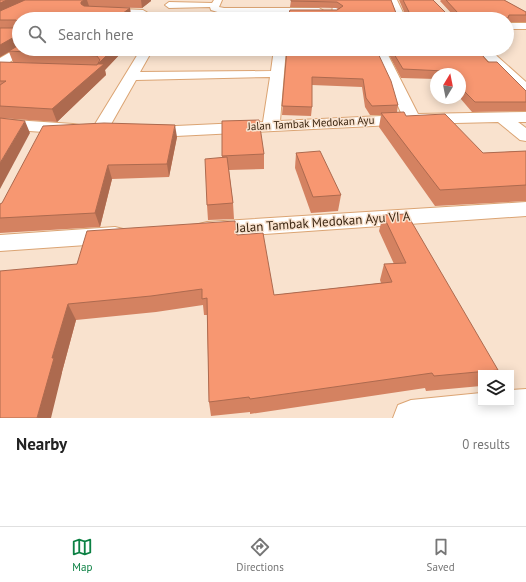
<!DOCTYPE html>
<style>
body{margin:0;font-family:"PT Sans",sans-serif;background:#f2f2f2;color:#222}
.controls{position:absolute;right:12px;bottom:12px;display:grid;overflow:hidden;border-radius:0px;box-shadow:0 2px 10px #0003}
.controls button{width:36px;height:36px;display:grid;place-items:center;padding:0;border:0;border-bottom:1px solid #e0e0e0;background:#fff;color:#222;font:20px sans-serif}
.compass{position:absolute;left:430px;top:68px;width:36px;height:36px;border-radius:50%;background:#fff;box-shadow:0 2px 10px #0003;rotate:10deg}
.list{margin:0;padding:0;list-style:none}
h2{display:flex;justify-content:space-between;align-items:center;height:52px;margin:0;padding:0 16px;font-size:17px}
h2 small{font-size:13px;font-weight:400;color:#767676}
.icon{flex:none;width:22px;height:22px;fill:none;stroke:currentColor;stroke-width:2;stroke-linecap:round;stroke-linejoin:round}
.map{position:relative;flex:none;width:526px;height:418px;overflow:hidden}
.search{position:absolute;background:#fff;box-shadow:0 2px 10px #0003;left:12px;right:12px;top:12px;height:44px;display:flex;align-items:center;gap:10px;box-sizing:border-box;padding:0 14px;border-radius:22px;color:#767676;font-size:15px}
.sheet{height:108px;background:#fff}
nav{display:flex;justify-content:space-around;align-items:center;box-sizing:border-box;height:56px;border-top:1px solid #e0e0e0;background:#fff;font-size:11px;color:#767676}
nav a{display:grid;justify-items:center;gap:2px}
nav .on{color:#0b8043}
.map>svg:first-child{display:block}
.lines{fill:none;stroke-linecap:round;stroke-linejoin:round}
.street-casing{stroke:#dba473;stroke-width:2}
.street{fill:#fff;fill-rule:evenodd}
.wall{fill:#d48261}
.shaded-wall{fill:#ad6a4f}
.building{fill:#f79771;stroke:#ad6a4f}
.labels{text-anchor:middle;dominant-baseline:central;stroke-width:3;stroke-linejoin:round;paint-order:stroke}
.far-street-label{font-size:11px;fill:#3b2612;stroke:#f9e2ce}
.street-label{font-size:13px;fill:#3b2612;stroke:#f9e2ce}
</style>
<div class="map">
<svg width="526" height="418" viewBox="0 0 526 418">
<rect width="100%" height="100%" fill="#f9e2ce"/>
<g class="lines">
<!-- street casing -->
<g class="street-casing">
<g id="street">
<path d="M 214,0 L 222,0 L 219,7 L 224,8 L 319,8 L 324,11 L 319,14 L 224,14 L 211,10 L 210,7 L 169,8 L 165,5 L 169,2 L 212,3 Z"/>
<path d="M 333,0 L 341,0 L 342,19 L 332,19 Z"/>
<path d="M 389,0 L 397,0 L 406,19 L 396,19 Z"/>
<path d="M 100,8 L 143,10 L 148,13 L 143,16 L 97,13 L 95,11 Z"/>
<rect x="507" y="23" width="19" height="6"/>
<path d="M 19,47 L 19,49 L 29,49 L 4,66 L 0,67 L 0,58 Z"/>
<path d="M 141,49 L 153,49 L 140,72 L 271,71 L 274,49 L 286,49 L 280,121 L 402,115 L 373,49 L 385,49 L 418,114 L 526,112 L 526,122 L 518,122 L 526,128 L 526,141 L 520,140 L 498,122 L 412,124 L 176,136 L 141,134 L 139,130 L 141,126 L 147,125 L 176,126 L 263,122 L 270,77 L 136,80 L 106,133 L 100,134 L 94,133 L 92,129 Z"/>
<path d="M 476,49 L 489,49 L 526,82 L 526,94 L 521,93 Z"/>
<path d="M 0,119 L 73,124 L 79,125 L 81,129 L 79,133 L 73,134 L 0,129 Z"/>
<path d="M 526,202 L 526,216 L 207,238 L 199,236 L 195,230 L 199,224 L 207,222 Z"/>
<path d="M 115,227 L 123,229 L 127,235 L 123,241 L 115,243 L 0,251 L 0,235 Z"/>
<path d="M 526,389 L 526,418 L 393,418 L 398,405 L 411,400 L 481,393 L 481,403 L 511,403 L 511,390 Z"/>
</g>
</g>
<!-- street -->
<use href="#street" class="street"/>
</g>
<!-- wall -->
<g class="wall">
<path d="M 0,0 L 151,0 L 151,1 L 142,8 L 91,7 L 130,8 L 131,17 L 129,19 L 19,19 L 19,49 L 122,52 L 105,70 L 106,75 L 57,122 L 0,118 L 0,62 L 33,63 L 13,62 L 9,52 L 0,57 Z"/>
<path d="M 291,0 L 391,0 L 396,13 L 405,14 L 399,0 L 433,0 L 447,14 L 452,14 L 440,1 L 441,0 L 504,0 L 526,12 L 526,22 L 507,22 L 507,19 L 289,19 L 290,10 L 337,10 L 338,9 L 336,8 L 290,7 Z"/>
<path d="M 287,49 L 376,49 L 398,105 L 397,112 L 406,116 L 483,153 L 526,151 L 526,201 L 435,206 L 379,127 L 381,115 L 370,115 L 365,107 L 362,87 L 312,85 L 312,107 L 311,116 L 282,115 Z"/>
<path d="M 386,49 L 477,49 L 488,62 L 526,91 L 526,111 L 472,112 L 460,98 L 460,74 L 436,74 L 436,79 L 401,78 Z"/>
<path d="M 222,121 L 264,154 L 264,169 L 229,170 L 233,203 L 234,219 L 208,220 L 207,205 L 222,158 Z"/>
<path d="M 177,137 L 169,177 L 112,179 L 100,227 L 0,233 L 0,204 Z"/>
<path d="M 296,153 L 341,195 L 338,211 L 311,213 L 295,168 Z"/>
<path d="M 383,215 L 498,370 L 496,373 L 481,373 L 481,386 L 426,391 L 425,388 L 250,414 L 250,412 L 211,416 L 209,402 L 207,315 L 204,315 L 203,305 L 156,312 L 76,320 L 62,372 L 62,373 L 0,418 L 77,264 L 237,235 L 274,295 L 381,283 L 380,280 L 384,264 L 394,264 L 379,231 Z"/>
</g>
<!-- shaded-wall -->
<g class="shaded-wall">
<path d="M 7,0 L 27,0 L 0,12 L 0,3 Z"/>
<path d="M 84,0 L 87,0 L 89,6 L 83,10 L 81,4 L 81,2 Z"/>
<path d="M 141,0 L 151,0 L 151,1 L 142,8 Z"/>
<path d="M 130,8 L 131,17 L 129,19 L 115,19 Z"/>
<path d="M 16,36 L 19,46 L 0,57 L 0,45 Z"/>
<path d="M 113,49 L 121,49 L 122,52 L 105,70 L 106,75 L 57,122 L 52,109 Z"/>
<path d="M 25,121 L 30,133 L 0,189 L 0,163 Z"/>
<path d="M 175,125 L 177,137 L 169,177 L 167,164 Z"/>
<path d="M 108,165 L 112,179 L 100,227 L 95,213 Z"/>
<path d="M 68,304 L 76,320 L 62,372 L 62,373 L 51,418 L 37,418 L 52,358 Z"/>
</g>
<!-- building -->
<g class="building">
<path d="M 0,0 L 7,0 L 0,3 Z"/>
<path d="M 25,0 L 84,0 L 81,2 L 81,4 L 84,6 L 130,8 L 115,19 L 19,19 L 19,38 L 17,38 L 16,36 L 0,45 L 0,28 L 16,28 L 17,21 L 16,20 L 0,20 L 0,11 Z"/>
<path d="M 291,0 L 391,0 L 396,13 L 408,14 L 409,12 L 403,0 L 433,0 L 447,14 L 457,14 L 458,13 L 446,0 L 504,0 L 526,12 L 526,15 L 509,15 L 508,18 L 449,18 L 450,19 L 291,19 L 293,14 L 289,13 L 290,10 L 337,10 L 343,6 L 337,2 L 291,1 Z"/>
<path d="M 19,45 L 19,49 L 113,49 L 98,64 L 104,64 L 52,109 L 0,106 L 0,85 L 6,81 L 0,81 L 0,62 L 97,65 L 100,60 L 97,56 L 9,51 Z"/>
<path d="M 287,49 L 376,49 L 391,81 L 398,105 L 372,106 L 366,98 L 363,79 L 312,77 L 312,107 L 282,106 Z"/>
<path d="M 391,49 L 477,49 L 488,62 L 497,62 L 526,91 L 526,102 L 475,102 L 460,87 L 460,74 L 447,74 L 444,71 L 403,69 Z"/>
<path d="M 404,112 L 406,116 L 445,114 L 483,153 L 526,151 L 526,185 L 440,190 L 381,113 Z"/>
<path d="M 0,118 L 25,121 L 0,163 Z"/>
<path d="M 259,120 L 264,154 L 222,156 L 222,121 Z"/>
<path d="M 104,123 L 175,125 L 167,164 L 108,165 L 95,213 L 0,218 L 0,204 L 2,203 L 43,126 Z"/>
<path d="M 320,151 L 341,195 L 313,197 L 296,153 Z"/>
<path d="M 227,157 L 233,203 L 207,205 L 205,159 Z"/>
<path d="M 407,214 L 498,370 L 434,376 L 432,373 L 250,399 L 249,397 L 209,402 L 207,298 L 202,299 L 202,289 L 151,296 L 68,304 L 52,358 L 54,358 L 37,418 L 0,418 L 0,271 L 77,264 L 87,231 L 235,221 L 237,235 L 263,233 L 274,295 L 392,282 L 384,264 L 406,263 L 383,215 Z"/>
</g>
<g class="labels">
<!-- far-street labels -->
<g class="far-street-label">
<text transform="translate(311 123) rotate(-3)">Jalan Tambak Medokan Ayu</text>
</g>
<!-- street labels -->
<g class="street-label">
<text transform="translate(323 222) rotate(-4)">Jalan Tambak Medokan Ayu VI A</text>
</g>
</g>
</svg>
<div class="controls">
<button><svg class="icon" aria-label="layers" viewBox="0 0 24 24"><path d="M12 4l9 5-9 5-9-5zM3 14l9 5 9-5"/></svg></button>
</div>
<svg class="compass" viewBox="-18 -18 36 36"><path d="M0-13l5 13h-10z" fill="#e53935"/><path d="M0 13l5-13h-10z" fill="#767676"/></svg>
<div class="search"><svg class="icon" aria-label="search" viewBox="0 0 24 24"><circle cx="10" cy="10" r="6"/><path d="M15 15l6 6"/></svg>Search here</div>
</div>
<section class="sheet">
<h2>Nearby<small>0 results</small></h2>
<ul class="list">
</ul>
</section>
<nav>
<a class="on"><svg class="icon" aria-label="map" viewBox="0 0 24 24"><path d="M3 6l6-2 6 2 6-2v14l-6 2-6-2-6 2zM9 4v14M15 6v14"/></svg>Map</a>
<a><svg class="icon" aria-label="directions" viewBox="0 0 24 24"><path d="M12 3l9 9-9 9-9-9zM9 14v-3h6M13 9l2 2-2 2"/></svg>Directions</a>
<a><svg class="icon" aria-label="saved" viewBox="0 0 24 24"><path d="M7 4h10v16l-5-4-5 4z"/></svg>Saved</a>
</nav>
